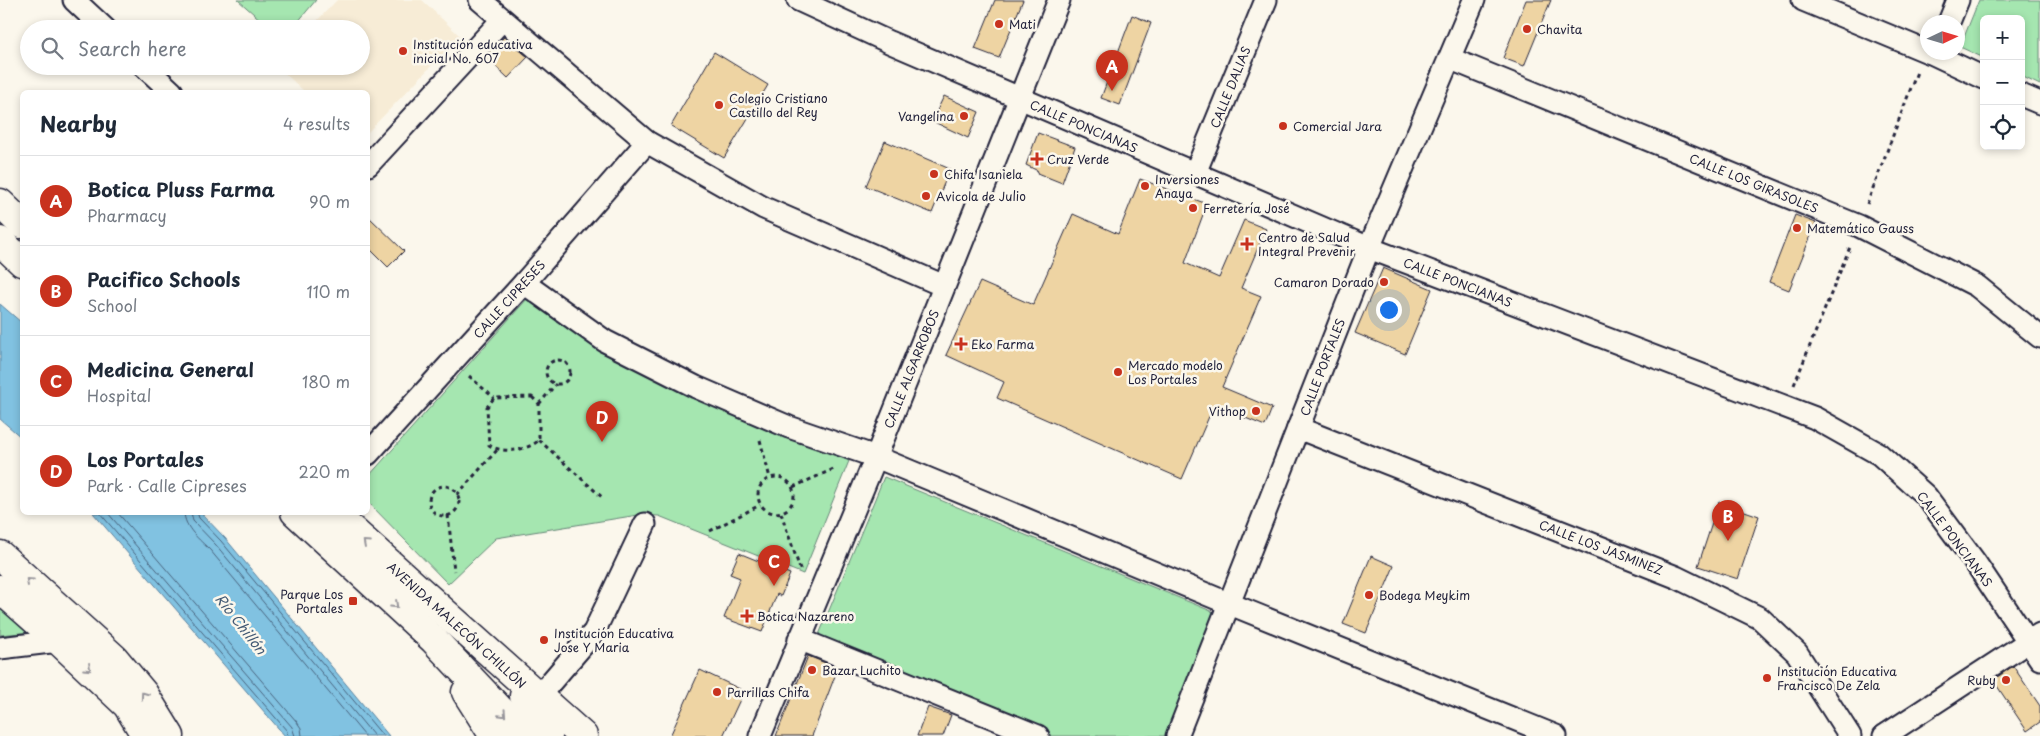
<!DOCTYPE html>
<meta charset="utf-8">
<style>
body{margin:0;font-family:"Playpen Sans",sans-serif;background:#f6f6f7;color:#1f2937}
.controls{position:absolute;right:15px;top:15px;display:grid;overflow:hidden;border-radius:8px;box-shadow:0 2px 8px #0003}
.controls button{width:45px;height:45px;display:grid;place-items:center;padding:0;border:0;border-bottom:1px solid #e0e1e3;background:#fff;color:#1f2937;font:25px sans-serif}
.compass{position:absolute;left:1920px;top:15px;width:45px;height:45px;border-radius:50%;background:#fff;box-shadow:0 2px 8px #0003;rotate:86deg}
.you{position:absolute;left:1388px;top:309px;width:18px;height:18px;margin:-12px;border:4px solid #fff;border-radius:50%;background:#1a73e8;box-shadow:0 0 0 8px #1a73e833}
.badge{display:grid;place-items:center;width:32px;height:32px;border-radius:50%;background:#c8321e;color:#fff;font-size:16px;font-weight:700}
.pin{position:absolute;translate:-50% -41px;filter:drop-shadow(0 1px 2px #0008)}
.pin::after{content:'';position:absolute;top:26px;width:18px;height:15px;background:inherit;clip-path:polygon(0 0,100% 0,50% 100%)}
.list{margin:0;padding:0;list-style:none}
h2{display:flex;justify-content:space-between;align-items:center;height:65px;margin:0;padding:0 20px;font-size:21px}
h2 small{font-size:16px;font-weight:400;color:#747a83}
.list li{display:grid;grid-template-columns:32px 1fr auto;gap:15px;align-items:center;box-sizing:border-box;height:90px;padding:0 20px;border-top:1px solid #e0e1e3}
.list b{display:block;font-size:19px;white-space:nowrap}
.list p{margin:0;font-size:16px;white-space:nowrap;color:#747a83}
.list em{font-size:16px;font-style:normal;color:#747a83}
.icon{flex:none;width:28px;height:28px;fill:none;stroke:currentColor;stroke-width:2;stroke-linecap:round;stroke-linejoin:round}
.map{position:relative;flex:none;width:2040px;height:736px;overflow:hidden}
.search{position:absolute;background:#fff;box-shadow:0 2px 8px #0003;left:20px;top:20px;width:350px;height:55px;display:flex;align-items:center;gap:12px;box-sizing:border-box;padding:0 18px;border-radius:28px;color:#747a83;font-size:19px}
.panel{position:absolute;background:#fff;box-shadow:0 2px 8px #0003;left:20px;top:90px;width:350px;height:425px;border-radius:8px}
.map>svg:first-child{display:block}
.built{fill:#f7ecd6}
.green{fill:#a5e6b0;stroke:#648476}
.water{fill:#81c2e1;stroke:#5b829f}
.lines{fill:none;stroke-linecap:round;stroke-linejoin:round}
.shore{stroke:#48627d;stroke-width:1}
.building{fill:#eed4a3;stroke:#22223b}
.street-casing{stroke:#22223b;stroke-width:25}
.secondary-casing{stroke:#22223b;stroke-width:31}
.path{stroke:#22223b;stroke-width:3;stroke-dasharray:4 4;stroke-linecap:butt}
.street{stroke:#fbf7ec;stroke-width:21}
.secondary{stroke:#fbf7ec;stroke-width:28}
.oneway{stroke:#99979c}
.poi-dot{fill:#c8321e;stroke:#fbf7ec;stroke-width:2}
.labels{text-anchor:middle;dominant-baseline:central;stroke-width:5;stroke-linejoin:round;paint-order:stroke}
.poi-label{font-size:12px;fill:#22223b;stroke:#fbf7ec;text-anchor:start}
.street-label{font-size:12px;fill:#22223b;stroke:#fbf7ec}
.water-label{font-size:14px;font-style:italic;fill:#435a75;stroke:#fbf7ec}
</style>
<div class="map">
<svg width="2040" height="736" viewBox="0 0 2040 736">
<rect width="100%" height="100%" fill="#fbf7ec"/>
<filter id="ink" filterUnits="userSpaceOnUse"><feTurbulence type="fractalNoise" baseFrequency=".02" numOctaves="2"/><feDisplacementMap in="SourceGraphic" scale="10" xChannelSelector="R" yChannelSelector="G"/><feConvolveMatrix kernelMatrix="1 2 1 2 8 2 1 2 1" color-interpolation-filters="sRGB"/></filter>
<g filter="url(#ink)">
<!-- built -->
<path class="built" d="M 337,0 L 422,0 L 460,36 L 368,132 L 368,92 L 305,92 L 277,66 L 361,66 L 361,29 L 309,29 Z"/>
<!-- green -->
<g class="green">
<path d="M 238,0 L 316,0 L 292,29 L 271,29 Z"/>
<path d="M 1979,0 L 2040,0 L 2040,85 L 2021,76 L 2021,19 L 1984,19 L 1984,58 L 1960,47 Z"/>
<path d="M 527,299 L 642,369 L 849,461 L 803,574 L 659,516 L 638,515 L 496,538 L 448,584 L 368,502 L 368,477 Z"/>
<path d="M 884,477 L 1216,613 L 1169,736 L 1049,736 L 816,642 Z"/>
<path d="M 0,604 L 31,632 L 0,635 Z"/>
</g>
<!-- water -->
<g class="water">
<path d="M 0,304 L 22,323 L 22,438 L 0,419 Z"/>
<path d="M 93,513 L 201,513 L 225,538 L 389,736 L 285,736 Z"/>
</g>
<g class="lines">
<!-- shore -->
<g class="shore">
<path d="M 99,512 L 287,731 L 288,736"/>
<path d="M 107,512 L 292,727 L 295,736"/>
<path d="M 117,512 L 297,722 L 301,728 L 302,736"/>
<path d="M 184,512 C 184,528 200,540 210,550 L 365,736"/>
<path d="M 191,512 L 193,521 L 216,545 L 374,736"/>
<path d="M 197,512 L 199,518 L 221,541 L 383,736"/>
</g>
</g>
<!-- building -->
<g class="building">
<path d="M 995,0 L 1023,0 L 999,58 L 975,49 Z"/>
<path d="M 1526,0 L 1551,0 L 1524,66 L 1503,58 Z"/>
<path d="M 1132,15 L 1151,23 L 1120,105 L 1101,98 Z"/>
<path d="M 504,37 L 528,57 L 508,78 L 485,56 Z"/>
<path d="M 714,52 L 768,85 L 724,158 L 671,126 Z"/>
<path d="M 944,96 L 979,112 L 968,138 L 932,121 Z"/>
<path d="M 1038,133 L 1075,147 L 1062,183 L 1037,173 L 1038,171 L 1026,165 Z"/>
<path d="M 885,141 L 950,169 L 932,213 L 866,186 Z"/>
<path d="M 1140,179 L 1207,204 L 1185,263 L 1219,278 L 1244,220 L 1266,229 L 1241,288 L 1261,296 L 1222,387 L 1272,408 L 1265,426 L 1214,405 L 1182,479 L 997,398 L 1004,382 L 946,355 L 980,282 L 1033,305 L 1073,214 L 1118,234 Z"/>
<path d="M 1795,215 L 1816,223 L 1789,290 L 1769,282 Z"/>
<path d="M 368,216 L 404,251 L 388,267 L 368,247 Z"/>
<path d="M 1383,268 L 1432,289 L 1405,354 L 1355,333 Z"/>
<path d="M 1719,502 L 1759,516 L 1738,579 L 1698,566 Z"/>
<path d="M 739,553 L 790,574 L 781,596 L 777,594 L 762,632 L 724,618 L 740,578 L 730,574 Z"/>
<path d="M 1371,556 L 1394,566 L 1366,633 L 1343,624 Z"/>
<path d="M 808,656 L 838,668 L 812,736 L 776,736 Z"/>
<path d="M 2013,666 L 2040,706 L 2040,722 L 2027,731 L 1993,680 Z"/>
<path d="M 700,670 L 744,691 L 723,736 L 670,736 Z"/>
<path d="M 928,707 L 951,715 L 943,736 L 917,736 Z"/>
</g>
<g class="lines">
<!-- street casing -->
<g class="street-casing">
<g id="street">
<path d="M 74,0 L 105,29"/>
<path d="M 480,0 L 647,142 L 764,208 L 944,286"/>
<path d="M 798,0 L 889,42 L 1369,248 L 1815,418 L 1879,454 L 1926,496 L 1975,562 L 2040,659"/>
<path d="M 1803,0 L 1928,52"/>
<path d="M 1949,22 L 1958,0"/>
<path d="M 1929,52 L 1984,78"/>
<path d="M 1451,59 L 1859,226 L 1977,286 L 2040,337"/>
<path d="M 144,66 L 172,92"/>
<path d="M 2021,95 L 2040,103"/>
<path d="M 368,165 L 502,20"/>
<path d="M 1195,173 L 1266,0"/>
<path d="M 524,283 L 605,341 L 696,387 L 789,427 L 876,457 L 1230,604 L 1556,736"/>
<path d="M 1298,428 L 1676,577 L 1760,618 L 1797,653 L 1850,736"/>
<path d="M 368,454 L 524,283 L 647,142"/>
<path d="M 799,639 L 1038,736"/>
<path d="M 0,648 L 59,641"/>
<path d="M 538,697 L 594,632 L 645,524"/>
<path d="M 760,736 L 876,457 L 1059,0"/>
<path d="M 1177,736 L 1369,248 L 1474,0"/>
<path d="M 1884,736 L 2040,634"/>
</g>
</g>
<!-- secondary casing -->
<g class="secondary-casing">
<g id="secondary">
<path d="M 0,203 L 22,224"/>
<path d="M 0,241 L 22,262"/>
<path d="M 295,512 L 434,640 L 525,736"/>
<path d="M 332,512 L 583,736"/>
<path d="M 0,555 L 114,658 L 144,694 L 170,736"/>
<path d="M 0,589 L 59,641 L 127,705 L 146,736"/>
<path d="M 466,692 L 494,736"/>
<path d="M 524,696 L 548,736"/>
</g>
</g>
<!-- path -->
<g class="path">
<path d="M 1867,204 L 1917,72"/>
<circle cx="558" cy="372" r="12"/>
<path d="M 469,376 L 494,398"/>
<path d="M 1794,385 L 1850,247"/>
<path d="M 532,397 L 539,404 L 539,440 C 527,451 503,454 489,445 L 487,407 L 494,398 Z"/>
<path d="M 539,404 L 556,384"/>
<path d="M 539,440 L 604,499"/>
<path d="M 760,440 L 770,478"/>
<circle cx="776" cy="495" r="18"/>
<circle cx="444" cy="501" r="15"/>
<path d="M 793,487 L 836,468"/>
<path d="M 457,495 L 497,450"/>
<path d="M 781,513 L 801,572"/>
<path d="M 448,515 L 454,571"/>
<path d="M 710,531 L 760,505"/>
</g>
<!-- street -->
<use href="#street" class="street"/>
<!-- secondary -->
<use href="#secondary" class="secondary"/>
</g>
<!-- one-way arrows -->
<defs><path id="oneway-chevron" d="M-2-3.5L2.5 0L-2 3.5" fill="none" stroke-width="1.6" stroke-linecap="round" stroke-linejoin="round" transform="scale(1.25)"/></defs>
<g class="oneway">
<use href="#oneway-chevron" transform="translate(366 543) rotate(-138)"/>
<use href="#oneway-chevron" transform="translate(29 581) rotate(-138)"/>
<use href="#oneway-chevron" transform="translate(395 605) rotate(43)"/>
<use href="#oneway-chevron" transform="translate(88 668) rotate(43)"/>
<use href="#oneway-chevron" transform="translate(144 695) rotate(-126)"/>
<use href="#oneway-chevron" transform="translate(503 714) rotate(47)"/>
</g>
</g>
<!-- markers -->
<g class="poi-dot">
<circle cx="999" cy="24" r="5"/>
<circle cx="1527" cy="29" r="5"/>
<circle cx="403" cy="51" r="5"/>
<circle cx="719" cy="105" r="5"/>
<circle cx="964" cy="116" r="5"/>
<circle cx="1283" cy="126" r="5"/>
<path d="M1034.5 151.5h5v5h5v5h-5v5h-5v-5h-5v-5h5z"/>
<circle cx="934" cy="174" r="5"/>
<circle cx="1145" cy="186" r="5"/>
<circle cx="926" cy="196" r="5"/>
<circle cx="1193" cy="208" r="5"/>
<circle cx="1797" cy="228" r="5"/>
<path d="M1244.5 236.5h5v5h5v5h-5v5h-5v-5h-5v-5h5z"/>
<circle cx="1384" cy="282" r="5"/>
<path d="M958.5 336.5h5v5h5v5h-5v5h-5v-5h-5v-5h5z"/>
<circle cx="1118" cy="372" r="5"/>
<circle cx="1256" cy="411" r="5"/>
<circle cx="1369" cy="595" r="5"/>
<rect x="348" y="596" width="10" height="10" rx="2.5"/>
<path d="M744.5 608.5h5v5h5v5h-5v5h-5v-5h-5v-5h5z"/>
<circle cx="544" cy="640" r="5"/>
<circle cx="812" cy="670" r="5"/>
<circle cx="1767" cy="678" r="5"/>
<circle cx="2006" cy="680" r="5"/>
<circle cx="717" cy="692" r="5"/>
</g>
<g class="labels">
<!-- poi labels -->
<g class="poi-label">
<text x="1009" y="24">Mati</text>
<text x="1537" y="29">Chavita</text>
<text x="413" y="44">Institución educativa<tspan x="413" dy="14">inicial No. 607</tspan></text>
<text x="729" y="98">Colegio Cristiano<tspan x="729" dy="14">Castillo del Rey</tspan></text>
<text x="954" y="116" text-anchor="end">Vangelina</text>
<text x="1293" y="126">Comercial Jara</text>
<text x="1047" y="159">Cruz Verde</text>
<text x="944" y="174">Chifa Isaniela</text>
<text x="1155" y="179">Inversiones<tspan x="1155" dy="14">Anaya</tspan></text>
<text x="936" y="196">Avicola de Julio</text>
<text x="1203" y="208">Ferretería José</text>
<text x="1807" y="228">Matemático Gauss</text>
<text x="1258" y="237">Centro de Salud<tspan x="1258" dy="14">Integral Prevenir</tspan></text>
<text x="1374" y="282" text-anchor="end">Camaron Dorado</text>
<text x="971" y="344">Eko Farma</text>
<text x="1128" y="365">Mercado modelo<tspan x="1128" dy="14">Los Portales</tspan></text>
<text x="1246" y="411" text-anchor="end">Vithop</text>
<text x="343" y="594" text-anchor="end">Parque Los<tspan x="343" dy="14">Portales</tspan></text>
<text x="1379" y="595">Bodega Meykim</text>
<text x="757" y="616">Botica Nazareno</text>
<text x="554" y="633">Institución Educativa<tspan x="554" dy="14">Jose Y Maria</tspan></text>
<text x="822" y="670">Bazar Luchito</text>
<text x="1777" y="671">Institución Educativa<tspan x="1777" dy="14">Francisco De Zela</tspan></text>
<text x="1996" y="680" text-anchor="end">Ruby</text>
<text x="727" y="692">Parrillas Chifa</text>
</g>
<!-- street labels -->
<g class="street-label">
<text transform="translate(1230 87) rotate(-68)">CALLE DALIAS</text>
<text transform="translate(1084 126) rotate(23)">CALLE PONCIANAS</text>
<text transform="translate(1754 183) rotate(22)">CALLE LOS GIRASOLES</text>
<text transform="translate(1458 282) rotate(21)">CALLE PONCIANAS</text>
<text transform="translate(509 299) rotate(-48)">CALLE CIPRESES</text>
<text transform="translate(1322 367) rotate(-69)">CALLE PORTALES</text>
<text transform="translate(911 369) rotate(-68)">CALLE ALGARROBOS</text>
<text transform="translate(1955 539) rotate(53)">CALLE PONCIANAS</text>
<text transform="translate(1601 547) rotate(21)">CALLE LOS JASMINEZ</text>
<text transform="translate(457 625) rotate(42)">AVENIDA MALECÓN CHILLÓN</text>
</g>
<!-- water labels -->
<g class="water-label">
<text transform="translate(241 624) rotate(52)">Río Chillón</text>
</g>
</g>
</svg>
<div class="controls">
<button>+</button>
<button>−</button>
<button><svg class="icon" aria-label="locate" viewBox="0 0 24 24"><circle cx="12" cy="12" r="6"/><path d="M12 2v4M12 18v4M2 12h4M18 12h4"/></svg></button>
</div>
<svg class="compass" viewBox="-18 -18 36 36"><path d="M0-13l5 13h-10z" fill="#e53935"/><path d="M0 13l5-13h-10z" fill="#747a83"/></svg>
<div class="you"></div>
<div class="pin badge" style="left:1112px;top:91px">A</div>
<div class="pin badge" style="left:1728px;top:541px">B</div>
<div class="pin badge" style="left:774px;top:586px">C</div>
<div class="pin badge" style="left:602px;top:442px">D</div>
<div class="search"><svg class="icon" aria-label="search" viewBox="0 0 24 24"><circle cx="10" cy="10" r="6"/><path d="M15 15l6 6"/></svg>Search here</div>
<section class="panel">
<h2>Nearby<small>4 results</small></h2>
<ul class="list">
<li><span class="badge">A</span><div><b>Botica Pluss Farma</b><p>Pharmacy</p></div><em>90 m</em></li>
<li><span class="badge">B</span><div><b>Pacifico Schools</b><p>School</p></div><em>110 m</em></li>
<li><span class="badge">C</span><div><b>Medicina General</b><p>Hospital</p></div><em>180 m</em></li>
<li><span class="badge">D</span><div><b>Los Portales</b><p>Park · Calle Cipreses</p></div><em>220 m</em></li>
</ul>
</section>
</div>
